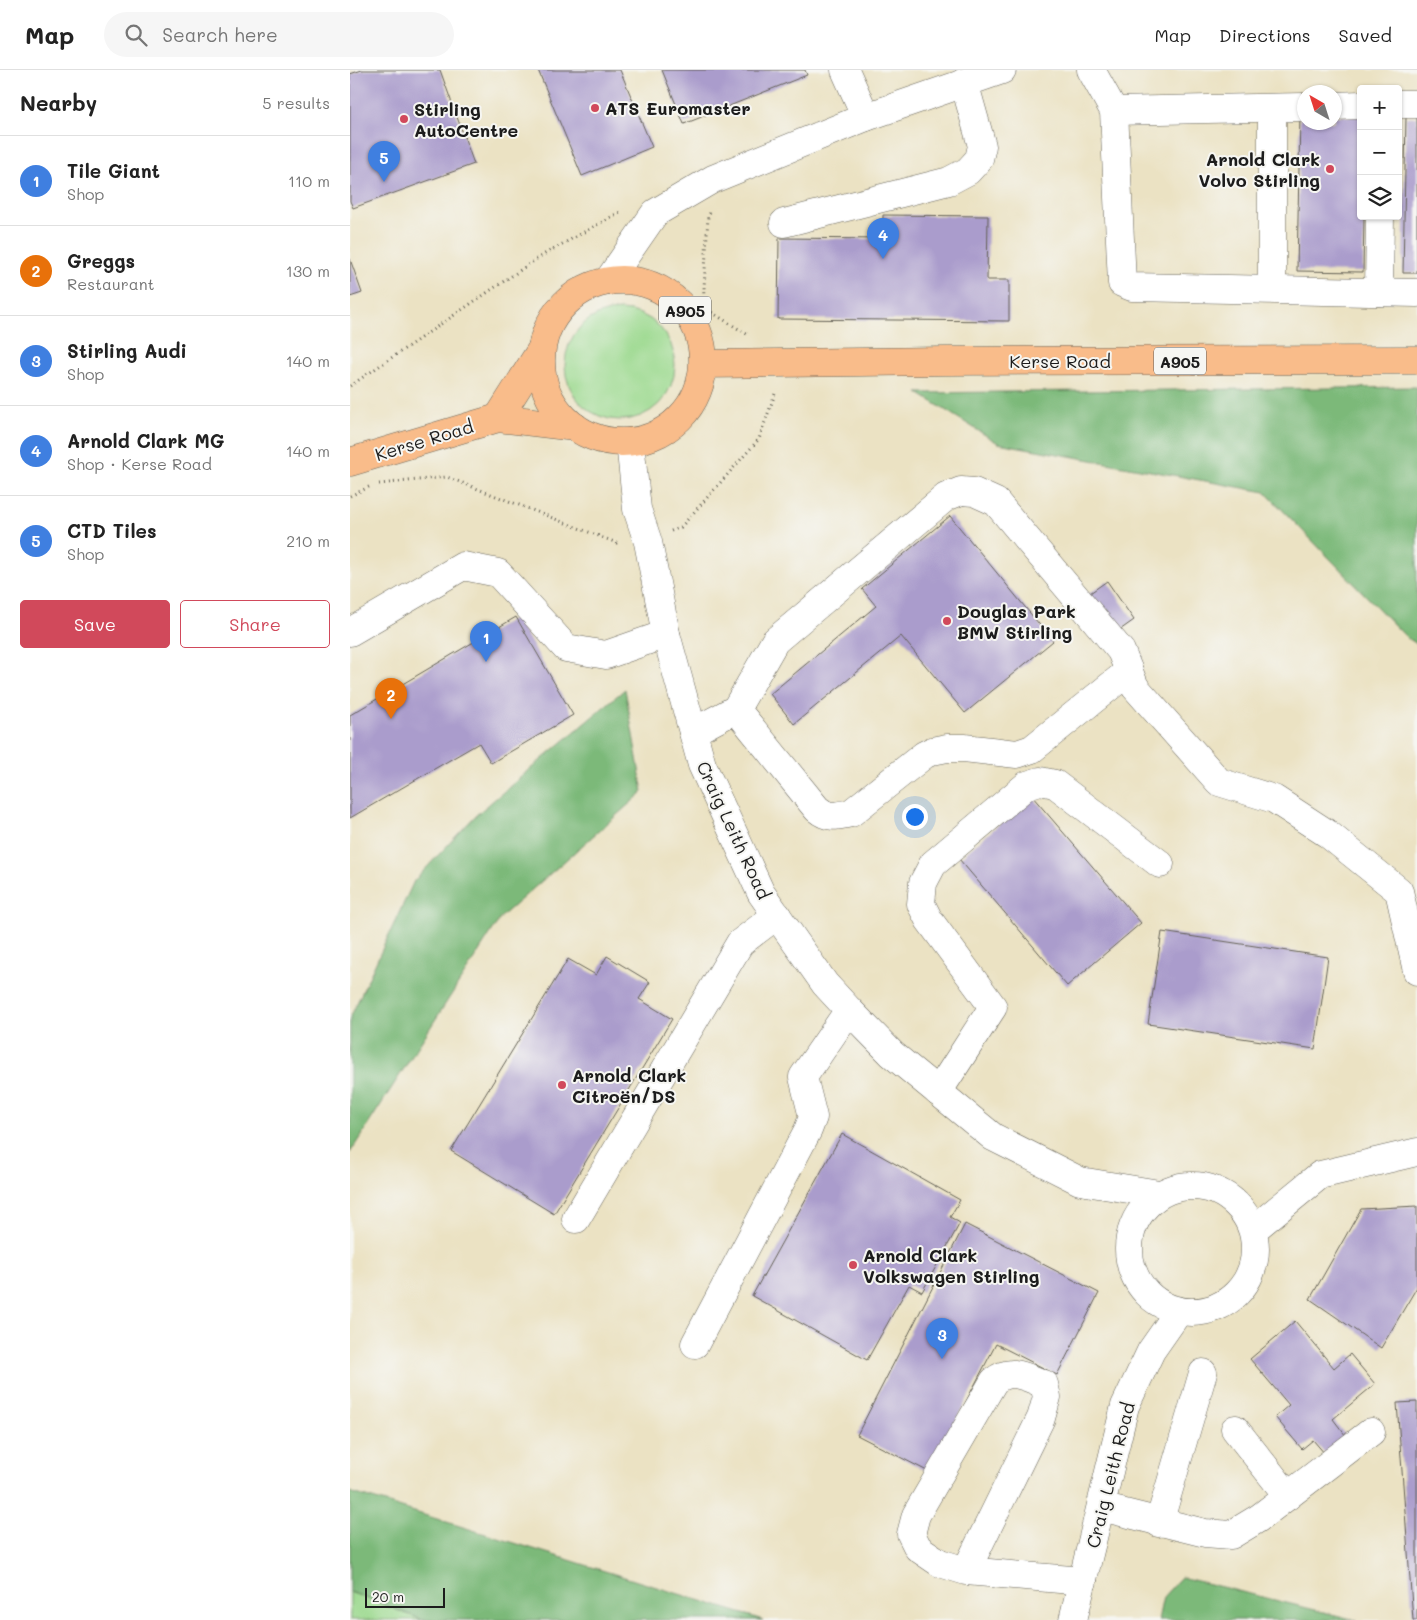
<!DOCTYPE html>
<meta charset="utf-8">
<style>
body{margin:0;font-family:Mali,sans-serif;background:#f6f6f6;color:#222}
.controls{position:absolute;right:15px;top:15px;display:grid;overflow:hidden;border-radius:5px;box-shadow:0 1px 4px #0004}
.controls button{width:45px;height:45px;display:grid;place-items:center;padding:0;border:0;border-bottom:1px solid #e0e0e0;background:#fff;color:#222;font:25px sans-serif}
.compass{position:absolute;left:947px;top:15px;width:45px;height:45px;border-radius:50%;background:#fff;box-shadow:0 1px 4px #0004;rotate:321deg}
.scale{position:absolute;left:15px;bottom:12px;width:80px;box-sizing:border-box;padding-left:5px;border:2px solid #1c1c1c;border-top:0;font-size:14px;line-height:18px;white-space:nowrap;color:#1c1c1c;-webkit-text-stroke:4px #f6f6f2;paint-order:stroke}
.you{position:absolute;left:564px;top:746px;width:18px;height:18px;margin:-12px;border:4px solid #fff;border-radius:50%;background:#1a73e8;box-shadow:0 0 0 8px #1a73e833}
.badge{display:grid;place-items:center;width:32px;height:32px;border-radius:50%;background:#d1495b;color:#fff;font-size:16px;font-weight:700}
.pin{position:absolute;translate:-50% -41px;filter:drop-shadow(0 1px 2px #0008)}
.pin::after{content:'';position:absolute;top:26px;width:18px;height:15px;background:inherit;clip-path:polygon(0 0,100% 0,50% 100%)}
.list{margin:0;padding:0;list-style:none}
h2{display:flex;justify-content:space-between;align-items:center;height:65px;margin:0;padding:0 20px;font-size:21px}
h2 small{font-size:16px;font-weight:400;color:#767676}
.list li{display:grid;grid-template-columns:32px 1fr auto;gap:15px;align-items:center;box-sizing:border-box;height:90px;padding:0 20px;border-top:1px solid #e0e0e0}
.list b{display:block;font-size:19px;white-space:nowrap}
.list p{margin:0;font-size:16px;white-space:nowrap;color:#767676}
.list em{font-size:16px;font-style:normal;color:#767676}
.actions{display:flex;gap:10px;padding:15px 20px}
.actions a{flex:1;padding:11px 0;border:1px solid #d1495b;border-radius:5px;text-align:center;font-size:18px;color:#d1495b}
.actions .main{background:#d1495b;color:#fff}
.icon{flex:none;width:28px;height:28px;fill:none;stroke:currentColor;stroke-width:2;stroke-linecap:round;stroke-linejoin:round}
.map{position:relative;flex:none;width:1067px;height:1550px;overflow:hidden}
header{display:flex;align-items:center;gap:30px;box-sizing:border-box;height:70px;padding:0 25px;background:#fff;border-bottom:1px solid #e0e0e0}
header strong{font-size:24px}
nav{display:flex;gap:28px;margin-inline-start:auto;font-size:18px}
.search{width:350px;height:45px;background:#f6f6f6;display:flex;align-items:center;gap:12px;box-sizing:border-box;padding:0 18px;border-radius:28px;color:#767676;font-size:19px}
main{display:flex}
aside{flex:1;background:#fff}
.map>svg:first-child{display:block}
.green{fill:#9bd98e;stroke:#5c7a55}
.forest{fill:#7cb979;stroke:#4c6a4a}
.building{fill:#aa9ccc}
.lines{fill:none;stroke-linecap:round;stroke-linejoin:round}
.minor-casing{stroke:#646156;stroke-width:29}
.major-casing{stroke:#646156;stroke-width:29}
.path{stroke:#646156;stroke-width:3;stroke-dasharray:1 4;stroke-linecap:butt}
.minor{stroke:#fff;stroke-width:28}
.major{stroke:#f9bc8a;stroke-width:28}
.poi-dot{fill:#d1495b;stroke:#f6f6f2;stroke-width:2}
.labels{text-anchor:middle;dominant-baseline:central;stroke-width:4;stroke-linejoin:round;paint-order:stroke}
.shield{fill:#f6f6f2;stroke:#5d5d5c;stroke-width:1}
.shield-label{font-size:16px;font-weight:bold;fill:#1c1c1c}
.poi-label{font-size:18px;font-weight:bold;fill:#1c1c1c;stroke:#f6f6f2;text-anchor:start}
.street-label{font-size:18px;fill:#1c1c1c;stroke:#f6f6f2}
</style>
<header>
<strong>Map</strong>
<div class="search"><svg class="icon" aria-label="search" viewBox="0 0 24 24"><circle cx="10" cy="10" r="6"/><path d="M15 15l6 6"/></svg>Search here</div>
<nav><a>Map</a><a>Directions</a><a>Saved</a></nav>
</header>
<main>
<aside>
<h2>Nearby<small>5 results</small></h2>
<ul class="list">
<li><span class="badge" style="background:#3f7fe0">1</span><div><b>Tile Giant</b><p>Shop</p></div><em>110 m</em></li>
<li><span class="badge" style="background:#e8710a">2</span><div><b>Greggs</b><p>Restaurant</p></div><em>130 m</em></li>
<li><span class="badge" style="background:#3f7fe0">3</span><div><b>Stirling Audi</b><p>Shop</p></div><em>140 m</em></li>
<li><span class="badge" style="background:#3f7fe0">4</span><div><b>Arnold Clark MG</b><p>Shop · Kerse Road</p></div><em>140 m</em></li>
<li><span class="badge" style="background:#3f7fe0">5</span><div><b>CTD Tiles</b><p>Shop</p></div><em>210 m</em></li>
</ul>
<div class="actions"><a class="main">Save</a><a>Share</a></div>
</aside>
<div class="map">
<svg width="1067" height="1550" viewBox="0 0 1067 1550">
<rect width="100%" height="100%" fill="#f6f6f2"/>
<filter id="ink" filterUnits="userSpaceOnUse"><feTurbulence type="fractalNoise" baseFrequency=".02" numOctaves="2"/><feDisplacementMap in="SourceGraphic" scale="10" xChannelSelector="R" yChannelSelector="G"/><feConvolveMatrix kernelMatrix="1 2 1 2 8 2 1 2 1" color-interpolation-filters="sRGB"/></filter>
<filter id="wash" filterUnits="userSpaceOnUse"><feTurbulence type="fractalNoise" baseFrequency=".0096" numOctaves="4" result="noise"/><feDisplacementMap in="SourceGraphic" scale="20" xChannelSelector="R" yChannelSelector="G"/><feGaussianBlur stdDeviation="1.12" result="paint"/><feColorMatrix in="noise" values="0 0 0 0 0 0 0 0 0 0 0 0 0 0 0 0 0 1.4 0 .05"/><feComposite in="paint" operator="in"/></filter>
<g filter="url(#wash)">
<rect width="100%" height="100%" fill="#ebe2c3"/>
<!-- green -->
<g class="green">
<circle cx="270" cy="295" r="55"/>
<path d="M 0,1522 L 73,1550 L 0,1550 Z"/>
</g>
<!-- forest -->
<g class="forest">
<path d="M 1067,317 L 1067,574 L 1057,568 L 915,422 L 648,373 L 568,323 Z"/>
<path d="M 275,619 L 293,722 L 151,847 L 0,1083 L 0,948 L 64,811 L 126,745 Z"/>
<path d="M 0,1422 L 413,1550 L 73,1550 L 0,1522 Z"/>
<path d="M 831,1507 L 1006,1550 L 808,1550 L 813,1527 Z"/>
</g>
<g id="blocks">
<!-- building -->
<g class="building">
<path d="M 12,0 L 90,0 L 124,94 L 3,138 L 0,131 L 0,4 Z"/>
<path d="M 188,0 L 270,0 L 302,77 L 232,106 Z"/>
<path d="M 312,0 L 455,0 L 457,5 L 334,54 Z"/>
<path d="M 950,45 L 954,45 L 954,52 L 984,52 L 984,46 L 1011,46 L 1011,146 L 1014,146 L 1013,202 L 947,201 Z"/>
<path d="M 1056,47 L 1067,47 L 1067,203 L 1053,203 Z"/>
<path d="M 533,145 L 638,146 L 637,210 L 659,210 L 659,251 L 428,249 L 429,168 L 533,169 Z"/>
<path d="M 0,189 L 12,223 L 0,227 Z"/>
<path d="M 600,446 L 703,571 L 615,643 L 551,566 L 444,654 L 420,624 L 526,536 L 512,519 Z"/>
<path d="M 757,511 L 784,550 L 760,567 L 733,528 Z"/>
<path d="M 166,547 L 223,645 L 141,693 L 129,673 L 0,748 L 0,645 Z"/>
<path d="M 682,726 L 791,853 L 717,916 L 609,789 Z"/>
<path d="M 812,862 L 978,887 L 965,979 L 798,954 Z"/>
<path d="M 257,886 L 300,912 L 289,929 L 322,949 L 204,1144 L 101,1081 L 218,889 L 246,905 Z"/>
<path d="M 492,1064 L 610,1130 L 600,1147 L 610,1153 L 572,1222 L 559,1215 L 517,1290 L 402,1226 Z"/>
<path d="M 1067,1136 L 1067,1217 L 1031,1278 L 960,1229 L 1011,1139 Z"/>
<path d="M 615,1154 L 749,1223 L 707,1305 L 646,1274 L 579,1402 L 507,1365 Z"/>
<path d="M 945,1251 L 984,1298 L 1000,1284 L 1025,1314 L 983,1349 L 996,1366 L 975,1384 L 963,1370 L 952,1379 L 925,1347 L 939,1335 L 900,1289 Z"/>
<path d="M 1067,1332 L 1067,1550 L 1063,1550 L 1047,1333 Z"/>
</g>
</g>
</g>
<g filter="url(#ink)">
<use href="#blocks" fill-opacity="0" stroke="#646156" stroke-width="1"/>
<g class="lines">
<!-- minor casing -->
<g class="minor-casing">
<g id="minor">
<path d="M 495,0 L 516,47"/>
<path d="M 741,0 L 764,41 L 772,213 L 782,217 L 1067,223"/>
<path d="M 1048,34 L 1067,34"/>
<path d="M 984,36 L 1011,35"/>
<path d="M 764,41 L 954,37"/>
<path d="M 434,153 L 599,111 L 618,101 L 629,89 L 632,76 L 614,12"/>
<path d="M 258,211 L 305,143 L 363,109 L 516,47 L 652,0"/>
<path d="M 922,219 L 922,38"/>
<path d="M 1029,222 L 1030,146"/>
<path d="M 280,372 L 287,439 L 298,472 L 316,564 L 352,695 L 411,823 L 475,914 L 499,940 L 542,984 L 643,1067 L 730,1111 L 809,1124"/>
<path d="M 0,562 L 113,496 L 148,503 L 216,578 L 256,585 L 316,564"/>
<path d="M 386,639 L 467,739 C 479,749 487,746 501,743 L 574,685 L 582,681 L 597,678 L 614,678 L 667,684 L 682,679 L 779,601"/>
<path d="M 343,662 L 386,639 L 425,571 L 596,427 L 611,421 L 624,422 L 646,432 L 771,581 L 785,617 L 869,712 L 924,729 L 978,764 L 1049,821 L 1067,901"/>
<path d="M 588,1022 L 643,937 L 579,850 L 571,834 L 573,813 L 583,794 L 677,715 L 690,711 L 705,714 L 810,794"/>
<circle cx="842" cy="1179" r="63"/>
<path d="M 226,1149 L 390,873 L 427,845"/>
<path d="M 903,1160 L 970,1105 L 1067,1082"/>
<path d="M 345,1274 L 458,1060 L 463,1047 L 453,1007 L 499,940"/>
<path d="M 885,1359 L 938,1426"/>
<path d="M 751,1437 L 855,1463 L 881,1465 L 909,1448 L 1021,1362"/>
<path d="M 809,1453 L 853,1303"/>
<path d="M 616,1501 L 691,1348 L 697,1327 L 694,1314 C 675,1307 661,1297 644,1311 L 566,1445 L 561,1464 L 568,1478 L 590,1493 L 616,1501 L 733,1511"/>
<path d="M 723,1550 L 775,1336 L 801,1281 L 829,1241"/>
</g>
</g>
<!-- major casing -->
<g class="major-casing">
<g id="major">
<circle cx="272" cy="291" r="81"/>
<path d="M 354,294 L 594,291 L 1067,290"/>
<path d="M 148,348 L 191,280"/>
<path d="M 0,392 L 148,348 L 225,357"/>
</g>
</g>
<!-- path -->
<g class="path">
<path d="M 360,143 L 358,146 L 353,237 L 400,266"/>
<path d="M 0,316 L 191,186 L 270,142"/>
<path d="M 29,414 L 97,407 L 267,473 L 270,473"/>
<path d="M 0,426 L 21,416"/>
<path d="M 321,461 L 331,457 L 409,369 L 426,321"/>
</g>
<!-- minor -->
<use href="#minor" class="minor"/>
<!-- major -->
<use href="#major" class="major"/>
</g>
</g>
<!-- markers -->
<g class="poi-dot">
<circle cx="245" cy="38" r="5"/>
<circle cx="54" cy="49" r="5"/>
<circle cx="980" cy="99" r="5"/>
<circle cx="597" cy="551" r="5"/>
<circle cx="212" cy="1015" r="5"/>
<circle cx="503" cy="1195" r="5"/>
</g>
<g class="labels">
<!-- shield labels -->
<g class="shield">
<rect x="309" y="226.5" width="52" height="27" rx="4"/>
<rect x="804" y="277.5" width="52" height="27" rx="4"/>
</g>
<g class="shield-label">
<text x="335" y="240">A905</text>
<text x="830" y="291">A905</text>
</g>
<!-- poi labels -->
<g class="poi-label">
<text x="255" y="38">ATS Euromaster</text>
<text x="64" y="39">Stirling<tspan x="64" dy="21">AutoCentre</tspan></text>
<text x="970" y="89" text-anchor="end">Arnold Clark<tspan x="970" dy="21">Volvo Stirling</tspan></text>
<text x="607" y="541">Douglas Park<tspan x="607" dy="21">BMW Stirling</tspan></text>
<text x="222" y="1005">Arnold Clark<tspan x="222" dy="21">Citroën/DS</tspan></text>
<text x="513" y="1185">Arnold Clark<tspan x="513" dy="21">Volkswagen Stirling</tspan></text>
</g>
<!-- street labels -->
<g class="street-label">
<text x="710" y="291">Kerse Road</text>
<text transform="translate(74 370) rotate(-17)">Kerse Road</text>
<text transform="translate(384 760) rotate(65)">Craig Leith Road</text>
<text transform="translate(760 1405) rotate(-76)">Craig Leith Road</text>
</g>
</g>
</svg>
<div class="controls">
<button>+</button>
<button>−</button>
<button><svg class="icon" aria-label="layers" viewBox="0 0 24 24"><path d="M12 4l9 5-9 5-9-5zM3 14l9 5 9-5"/></svg></button>
</div>
<svg class="compass" viewBox="-18 -18 36 36"><path d="M0-13l5 13h-10z" fill="#e53935"/><path d="M0 13l5-13h-10z" fill="#767676"/></svg>
<div class="scale">20 m</div>
<div class="you"></div>
<div class="pin badge" style="left:136px;top:592px;background:#3f7fe0">1</div>
<div class="pin badge" style="left:41px;top:649px;background:#e8710a">2</div>
<div class="pin badge" style="left:592px;top:1289px;background:#3f7fe0">3</div>
<div class="pin badge" style="left:533px;top:189px;background:#3f7fe0">4</div>
<div class="pin badge" style="left:34px;top:112px;background:#3f7fe0">5</div>
</div>
</main>
